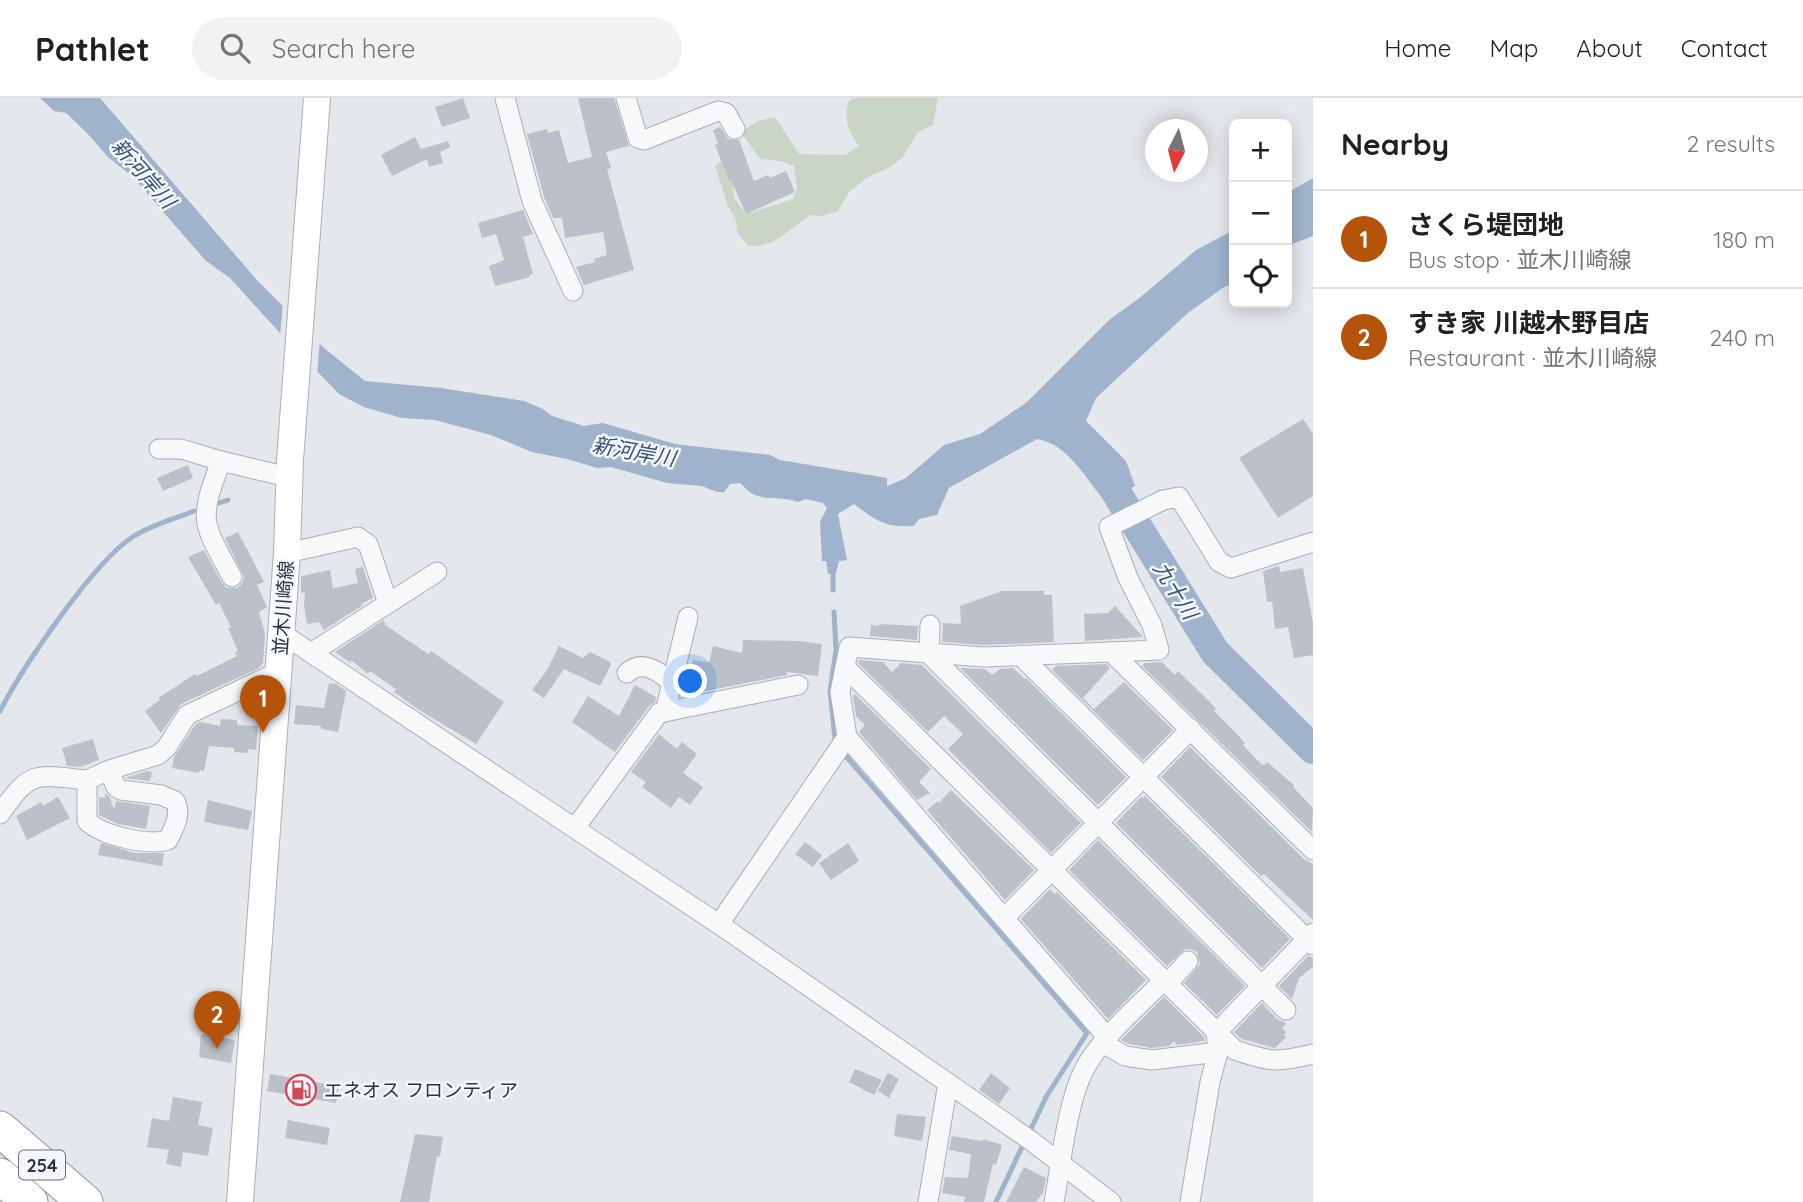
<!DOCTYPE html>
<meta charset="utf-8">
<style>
body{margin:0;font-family:Quicksand,"Noto Sans JP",sans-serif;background:#f2f2f2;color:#202124}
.controls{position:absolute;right:21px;top:21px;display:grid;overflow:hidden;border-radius:10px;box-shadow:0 4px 18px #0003}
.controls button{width:63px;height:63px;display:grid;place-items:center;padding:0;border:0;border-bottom:2px solid #e0e0e0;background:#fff;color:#202124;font:35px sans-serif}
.compass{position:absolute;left:1145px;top:21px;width:63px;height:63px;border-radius:50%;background:#fff;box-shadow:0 4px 18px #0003;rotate:186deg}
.you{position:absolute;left:691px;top:584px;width:24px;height:24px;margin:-18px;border:5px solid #fff;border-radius:50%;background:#1a73e8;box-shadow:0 0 0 10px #1a73e833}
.badge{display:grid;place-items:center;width:46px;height:46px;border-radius:50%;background:#b45309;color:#fff;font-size:23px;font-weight:700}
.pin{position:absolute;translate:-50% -58px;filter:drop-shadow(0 2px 4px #0008)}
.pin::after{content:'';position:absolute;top:37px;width:24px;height:21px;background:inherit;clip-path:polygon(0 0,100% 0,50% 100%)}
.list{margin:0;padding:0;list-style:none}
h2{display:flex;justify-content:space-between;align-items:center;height:91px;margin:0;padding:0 28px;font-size:30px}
h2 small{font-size:23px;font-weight:400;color:#757577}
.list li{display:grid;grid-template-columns:46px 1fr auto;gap:21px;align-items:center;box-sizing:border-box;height:98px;padding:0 28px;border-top:2px solid #e0e0e0}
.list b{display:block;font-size:26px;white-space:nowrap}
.list p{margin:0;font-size:23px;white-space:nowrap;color:#757577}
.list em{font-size:23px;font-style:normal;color:#757577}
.icon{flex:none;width:38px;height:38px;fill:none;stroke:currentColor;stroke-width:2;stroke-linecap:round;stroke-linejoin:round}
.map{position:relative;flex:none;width:1313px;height:1104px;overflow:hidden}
header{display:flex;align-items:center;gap:42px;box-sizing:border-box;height:98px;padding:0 35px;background:#fff;border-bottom:2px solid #e0e0e0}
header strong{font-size:33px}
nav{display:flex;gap:38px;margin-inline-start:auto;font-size:24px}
.search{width:490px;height:63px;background:#f2f2f2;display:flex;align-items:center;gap:18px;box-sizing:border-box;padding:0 24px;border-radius:38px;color:#757577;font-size:26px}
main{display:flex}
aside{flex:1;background:#fff}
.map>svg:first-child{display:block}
.green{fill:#c9d6c5}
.water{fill:#9fb4cc}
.pier{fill:#e4e7ec}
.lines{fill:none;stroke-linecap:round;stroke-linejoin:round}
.stream{stroke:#9fb4cc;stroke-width:5}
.river{stroke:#9fb4cc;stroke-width:30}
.building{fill:#bbc0ca}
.street-casing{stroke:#a9aeb7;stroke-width:21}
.secondary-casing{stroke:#a9aeb7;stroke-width:28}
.highway-casing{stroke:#8b94a3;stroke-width:37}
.street{stroke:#f7f8fa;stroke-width:19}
.secondary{stroke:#fff;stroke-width:26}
.highway{stroke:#fff;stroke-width:35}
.labels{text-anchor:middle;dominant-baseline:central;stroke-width:5;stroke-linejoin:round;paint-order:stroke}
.shield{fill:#f4f6f9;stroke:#676e7b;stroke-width:2}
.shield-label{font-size:18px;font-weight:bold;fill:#2b3445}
.street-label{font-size:19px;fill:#2b3445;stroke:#f4f6f9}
.poi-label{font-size:19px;fill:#2b3445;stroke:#f4f6f9;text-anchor:start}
.water-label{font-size:21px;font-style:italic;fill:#34527a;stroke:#f4f6f9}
</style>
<header>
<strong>Pathlet</strong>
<div class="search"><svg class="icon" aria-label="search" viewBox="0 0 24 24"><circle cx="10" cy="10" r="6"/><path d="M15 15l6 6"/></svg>Search here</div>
<nav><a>Home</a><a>Map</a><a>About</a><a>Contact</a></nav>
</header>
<main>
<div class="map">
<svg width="1313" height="1104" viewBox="0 0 1313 1104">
<rect width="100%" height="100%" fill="#e4e7ec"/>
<!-- green -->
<path class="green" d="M 856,0 L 938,0 L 933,27 L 918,34 L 903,59 L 890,69 L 868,79 L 849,94 L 838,113 L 822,118 L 810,117 C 791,130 773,151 748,148 L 737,135 L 736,122 L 728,108 L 715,68 L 721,63 L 733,82 L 734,99 L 746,116 L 793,101 L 797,91 L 794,68 L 781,63 L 760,61 L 741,34 L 758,23 L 775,19 L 799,56 L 845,57 L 859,48 C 847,32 844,22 849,2 Z"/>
<!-- water -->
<g class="water">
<path d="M 40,0 L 100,0 L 256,181 L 324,250 L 365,283 L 441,290 L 524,303 L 543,311 L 552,318 L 584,328 L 603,325 L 675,346 L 770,357 L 780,362 L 887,380 L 887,388 L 906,380 L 944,347 L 980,336 L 1027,304 L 1109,222 L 1142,198 L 1196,152 L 1234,132 L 1234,186 L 1224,189 L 1188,215 L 1153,247 L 1096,300 L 1086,323 L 1126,363 L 1135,388 L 1106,404 C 1085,381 1070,347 1037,341 L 949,390 L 937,417 L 919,421 L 914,428 C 886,430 876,423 854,406 L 838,416 L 847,462 L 839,463 L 836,475 L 828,476 L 826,463 L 822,463 L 820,424 L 827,410 L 823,405 L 806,401 L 798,404 C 783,398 767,403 753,396 C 748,394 744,388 740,385 L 730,386 L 724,394 L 717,394 L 702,388 L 667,385 L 611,369 L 597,370 L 567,361 L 532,354 L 491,337 L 435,322 L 402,320 L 364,309 L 339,296 L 278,233 L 230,180 L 206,163 L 133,79 L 109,60 L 87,35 L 66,15 L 54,13 Z"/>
<path d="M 1313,80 L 1313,138 L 1287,148 L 1287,95 Z"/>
</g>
<!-- pier -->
<path class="pier" d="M 283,203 L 320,241 L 317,278 L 280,240 Z"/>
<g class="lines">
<!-- stream -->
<g class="stream">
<path d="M 219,405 L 228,402"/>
<path d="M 833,471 L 833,492"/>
<path d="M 834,514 L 836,552 L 830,593 L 835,641"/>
<path d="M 0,613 C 23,569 93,464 134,438 C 151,427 175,421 194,413"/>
<path d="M 844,656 L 1087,935 L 1046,999 L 1031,1031"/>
<path d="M 996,1104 L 1022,1049"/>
</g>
<!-- river -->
<path class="river" d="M 1098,365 L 1215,554 L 1313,651"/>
</g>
<!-- building -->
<g class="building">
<path d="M 463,0 L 470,20 L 442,29 L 435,9 Z"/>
<path d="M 578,0 L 614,0 L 629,48 L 606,54 L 611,70 L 607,71 L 634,172 L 584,187 L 576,169 L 595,164 L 594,161 L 607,157 L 603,134 L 565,140 L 562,120 L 553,120 L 544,99 L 527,36 L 547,31 L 548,35 L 559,32 L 568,65 L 592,59 Z"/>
<path d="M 720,29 L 728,41 L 739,42 L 754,83 L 768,77 L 770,80 L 786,73 L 795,94 L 746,116 L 731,82 L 729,83 L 715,47 L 718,46 L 713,32 Z"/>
<path d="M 415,39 L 421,51 L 448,43 L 450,49 L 440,54 L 443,65 L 429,69 L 427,61 L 392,78 L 381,57 Z"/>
<path d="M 523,112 L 533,136 L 523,139 L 533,176 L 529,177 L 530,179 L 495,188 L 489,168 L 504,162 L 496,136 L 482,140 L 478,125 Z"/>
<path d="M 1303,321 L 1313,336 L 1313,398 L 1278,420 L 1239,360 Z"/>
<path d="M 188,367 L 193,380 L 163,393 L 157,380 Z"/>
<path d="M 238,434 L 264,484 L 257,487 L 267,509 L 259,514 L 265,536 L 263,565 L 259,570 L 181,606 L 161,635 L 145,613 L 160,602 L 158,600 L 195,576 L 197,578 L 237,558 L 235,554 L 238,553 L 228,530 L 231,529 L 219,505 L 216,507 L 188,459 L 204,452 L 222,485 L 226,490 L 237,490 L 242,486 L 244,479 L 225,440 Z"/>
<path d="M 1279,468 L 1280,474 L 1303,470 L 1313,525 L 1313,557 L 1294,560 L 1288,529 L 1275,531 L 1272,503 L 1267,504 L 1263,473 Z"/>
<path d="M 363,469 L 373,500 L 361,506 L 363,507 L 324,532 L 319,524 L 307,526 L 304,507 L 305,494 L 301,495 L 301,478 L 330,472 L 333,490 L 358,485 L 355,471 Z"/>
<path d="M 1002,493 L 1044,493 L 1044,497 L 1052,497 L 1054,544 L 984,547 L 942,544 L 943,525 L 961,526 L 960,508 Z"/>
<path d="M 1115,508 L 1143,539 L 1085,543 L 1084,516 L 1108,515 Z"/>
<path d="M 384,522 L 385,527 L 403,539 L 428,556 L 431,553 L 504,604 L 476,646 L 419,612 L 394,594 L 396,591 L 370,573 L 368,576 L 351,562 L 351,565 L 335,554 Z"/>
<path d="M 879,526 L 918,528 L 917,542 L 870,538 L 871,527 L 879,528 Z"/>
<path d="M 743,542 L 799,543 L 822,546 L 818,578 L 787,574 L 787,577 L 691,596 L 683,593 L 693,562 L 709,565 L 713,548 L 742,555 Z"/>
<path d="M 559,548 L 583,560 L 590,554 L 610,564 L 611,567 L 600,588 L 564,571 L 544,600 L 532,592 L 547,572 Z"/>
<path d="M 859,562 L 883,564 L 892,574 L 901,565 L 922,567 L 1081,725 L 1051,755 L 948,651 L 963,636 L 944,618 L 928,634 L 858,565 Z"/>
<path d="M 1162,564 L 1175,577 L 1178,573 L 1210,604 L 1216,611 L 1214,613 L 1237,636 L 1245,645 L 1243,647 L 1261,666 L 1264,667 L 1267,664 L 1294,687 L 1293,689 L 1313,710 L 1312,734 L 1142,568 L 1145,565 Z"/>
<path d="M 1106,566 L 1110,570 L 1083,600 L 1094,611 L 1124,584 L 1173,632 L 1143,662 L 1052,572 L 1056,568 Z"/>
<path d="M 960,570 L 985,571 L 992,577 L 1000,571 L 1013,570 L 1025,581 L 1026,580 L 1126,679 L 1098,707 Z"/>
<path d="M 329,585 L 336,586 L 346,593 L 338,634 L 321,631 L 321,628 L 294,626 L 296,607 L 324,610 Z"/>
<path d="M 635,587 L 656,599 L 655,604 L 649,608 L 615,654 L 572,624 L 588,598 L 619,618 Z"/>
<path d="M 855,596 L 931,671 L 919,684 L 930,695 L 917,702 L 859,634 L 865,627 L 856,618 L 853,598 Z"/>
<path d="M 221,621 L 237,622 L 237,627 L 258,628 L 256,652 L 248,651 L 248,655 L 234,654 L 234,650 L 209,648 L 204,673 L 200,672 L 199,675 L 172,670 L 174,659 L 195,627 L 200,624 L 220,628 Z"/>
<path d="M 659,636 L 677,651 L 682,644 L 697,656 L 683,675 L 703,689 L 690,707 L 679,699 L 671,710 L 642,689 L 646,684 L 631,674 Z"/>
<path d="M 93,641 L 99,662 L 80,669 L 67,668 L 62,650 Z"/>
<path d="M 1190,649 L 1304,761 L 1313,766 L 1313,822 L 1264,776 L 1261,778 L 1161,679 Z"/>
<path d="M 147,673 L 152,674 L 150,683 L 125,680 Z"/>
<path d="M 951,692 L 1034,772 L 1005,802 L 927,712 L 938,703 L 939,705 Z"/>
<path d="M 105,695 L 110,700 L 114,712 L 116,703 L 150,708 L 146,731 L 118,726 L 99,717 L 99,699 L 105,700 Z"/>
<path d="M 1145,698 L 1290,841 L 1262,870 L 1116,725 L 1141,699 L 1143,700 Z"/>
<path d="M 58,699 L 70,720 L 27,742 L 16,718 L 41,704 L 43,708 Z"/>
<path d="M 208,702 L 252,713 L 248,732 L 204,724 Z"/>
<path d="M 1098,742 L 1245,888 L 1217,917 L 1184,885 L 1200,866 L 1197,854 L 1190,851 L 1184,852 L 1167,868 L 1069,772 Z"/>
<path d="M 805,744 L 822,757 L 813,769 L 795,756 Z"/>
<path d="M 101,745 L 135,755 L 164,755 L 162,768 L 98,757 Z"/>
<path d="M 848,745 L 859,763 L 831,782 L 819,765 Z"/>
<path d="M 1050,791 L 1055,796 L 1057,794 L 1146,882 L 1108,921 L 1021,821 Z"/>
<path d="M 1308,858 L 1313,860 L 1313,869 L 1299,880 L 1292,901 L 1279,888 Z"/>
<path d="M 1164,899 L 1204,939 L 1205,943 L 1177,947 L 1174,943 L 1169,948 L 1152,950 L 1129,946 L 1121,942 Z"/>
<path d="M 1262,905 L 1277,921 L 1286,925 L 1282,930 L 1286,934 L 1284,937 L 1286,939 L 1275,950 L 1242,941 L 1234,934 Z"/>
<path d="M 201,936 L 235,942 L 231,965 L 199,959 Z"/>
<path d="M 855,971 L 882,982 L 874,997 L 849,984 Z"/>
<path d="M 888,975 L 899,981 L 889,1000 L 878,993 Z"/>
<path d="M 991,975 L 1010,990 L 999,1006 L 979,992 Z"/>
<path d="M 270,976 L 339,988 L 336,1005 L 267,993 Z"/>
<path d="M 173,999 L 202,1004 L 198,1027 L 213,1030 L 208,1058 L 183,1054 L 181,1069 L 166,1066 L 169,1052 L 147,1049 L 152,1020 L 169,1023 Z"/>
<path d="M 897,1016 L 926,1019 L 922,1043 L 894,1038 Z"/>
<path d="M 288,1022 L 330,1030 L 327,1047 L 285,1040 Z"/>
<path d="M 415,1036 L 443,1039 L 440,1059 L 437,1058 L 429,1104 L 400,1104 Z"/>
<path d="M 952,1038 L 982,1043 L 983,1041 L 1002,1047 L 996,1067 L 993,1066 L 984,1104 L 964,1104 L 965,1099 L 942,1095 L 945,1079 L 968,1080 L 971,1056 L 949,1052 Z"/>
<path d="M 1024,1069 L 1046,1080 L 1043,1095 L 1036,1104 L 1006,1104 Z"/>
</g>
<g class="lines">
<!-- street casing -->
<g class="street-casing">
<g id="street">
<path d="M 505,0 L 532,103 L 573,193"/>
<path d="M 626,0 L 638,40 L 644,42 L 718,13 L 726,15 L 735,31"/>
<path d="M 159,351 L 181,351 L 221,363 L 288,379"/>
<path d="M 221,363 C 198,424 202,423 232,479"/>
<path d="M 287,455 L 358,439 L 368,446 L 388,505"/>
<path d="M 930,527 L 929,556 L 1286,912"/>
<path d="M 281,535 L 726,831 L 1030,1042 L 1111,1104"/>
<path d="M 1111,554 L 1313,752"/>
<path d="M 311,555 L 437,474"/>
<path d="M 1020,557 L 1313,847"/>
<path d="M 845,569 L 1235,952 C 1270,964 1277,965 1313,956"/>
<path d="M 627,575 C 642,561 659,573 672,585"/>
<path d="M 665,614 L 688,519"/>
<path d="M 109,672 L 116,689 L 121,692 L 161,697 L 175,703 C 182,716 174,730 168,742 C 147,748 103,738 87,723 L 87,682 L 109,672 L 158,657 L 167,649 L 187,617 L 278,574"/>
<path d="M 0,716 C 31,671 35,677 87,682"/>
<path d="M 575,730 L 659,615 L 798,587"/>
<path d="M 1004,820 L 1191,631"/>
<path d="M 719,826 L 847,639"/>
<path d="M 1167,886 L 1188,863"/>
<path d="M 1108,940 L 847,639 L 840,594 L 849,549 L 984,559 L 1159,552 L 1152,527 L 1128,480 L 1109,429 L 1163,402 L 1179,399 L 1219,464 L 1231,470 L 1313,444"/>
<path d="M 1103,945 L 1125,958 L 1152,962 L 1218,954"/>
<path d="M 928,1104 L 948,985"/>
<path d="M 1054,1104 C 1061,1066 1067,1005 1084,972 C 1100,940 1138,909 1163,883"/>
<path d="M 1190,1104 L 1210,984 L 1218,954 L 1216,935 L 1313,835"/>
</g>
</g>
<!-- secondary casing -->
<g class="secondary-casing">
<path id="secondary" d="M 240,1104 L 287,455 L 290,362 L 317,0"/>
</g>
<!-- highway casing -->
<g class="highway-casing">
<g id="highway">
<path d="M 0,1031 L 85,1104"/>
<path d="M 0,1078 L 30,1104"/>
</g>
</g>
<!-- street -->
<use href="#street" class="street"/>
<!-- secondary -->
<use href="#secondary" class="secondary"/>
<!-- highway -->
<use href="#highway" class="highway"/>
</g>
<!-- icons -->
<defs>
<g id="fuel-ring" transform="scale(1.575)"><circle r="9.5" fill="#f4f6f9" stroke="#d1495b" stroke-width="1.5"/><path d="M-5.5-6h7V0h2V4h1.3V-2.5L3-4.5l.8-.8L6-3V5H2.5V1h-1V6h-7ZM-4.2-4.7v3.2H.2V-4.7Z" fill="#d1495b"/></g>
</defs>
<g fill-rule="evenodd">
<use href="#fuel-ring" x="301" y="992"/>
</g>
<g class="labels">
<!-- shield labels -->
<rect class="shield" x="19" y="1052.5" width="46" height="29" rx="5"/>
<g class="shield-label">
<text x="42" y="1067">254</text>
</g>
<!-- street labels -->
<g class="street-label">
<text transform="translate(283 510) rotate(-86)">並木川崎線</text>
</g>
<!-- poi labels -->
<g class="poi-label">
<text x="324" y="992">エネオス フロンティア</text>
</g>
<!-- water labels -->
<g class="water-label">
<text transform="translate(144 75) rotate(49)">新河岸川</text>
<text transform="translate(634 353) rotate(10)">新河岸川</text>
<text transform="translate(1176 492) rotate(58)">九十川</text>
</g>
</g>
</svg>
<div class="controls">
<button>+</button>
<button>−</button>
<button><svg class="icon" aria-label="locate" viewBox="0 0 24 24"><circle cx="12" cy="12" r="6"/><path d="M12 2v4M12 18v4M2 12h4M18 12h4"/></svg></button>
</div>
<svg class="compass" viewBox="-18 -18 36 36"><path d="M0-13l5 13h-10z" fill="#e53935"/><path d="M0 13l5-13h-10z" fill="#757577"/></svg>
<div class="you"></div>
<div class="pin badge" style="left:263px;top:635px">1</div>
<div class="pin badge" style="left:217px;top:951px">2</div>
</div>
<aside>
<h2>Nearby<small>2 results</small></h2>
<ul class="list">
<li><span class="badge">1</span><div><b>さくら堤団地</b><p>Bus stop · 並木川崎線</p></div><em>180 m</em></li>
<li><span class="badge">2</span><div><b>すき家 川越木野目店</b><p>Restaurant · 並木川崎線</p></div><em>240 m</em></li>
</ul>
</aside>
</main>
